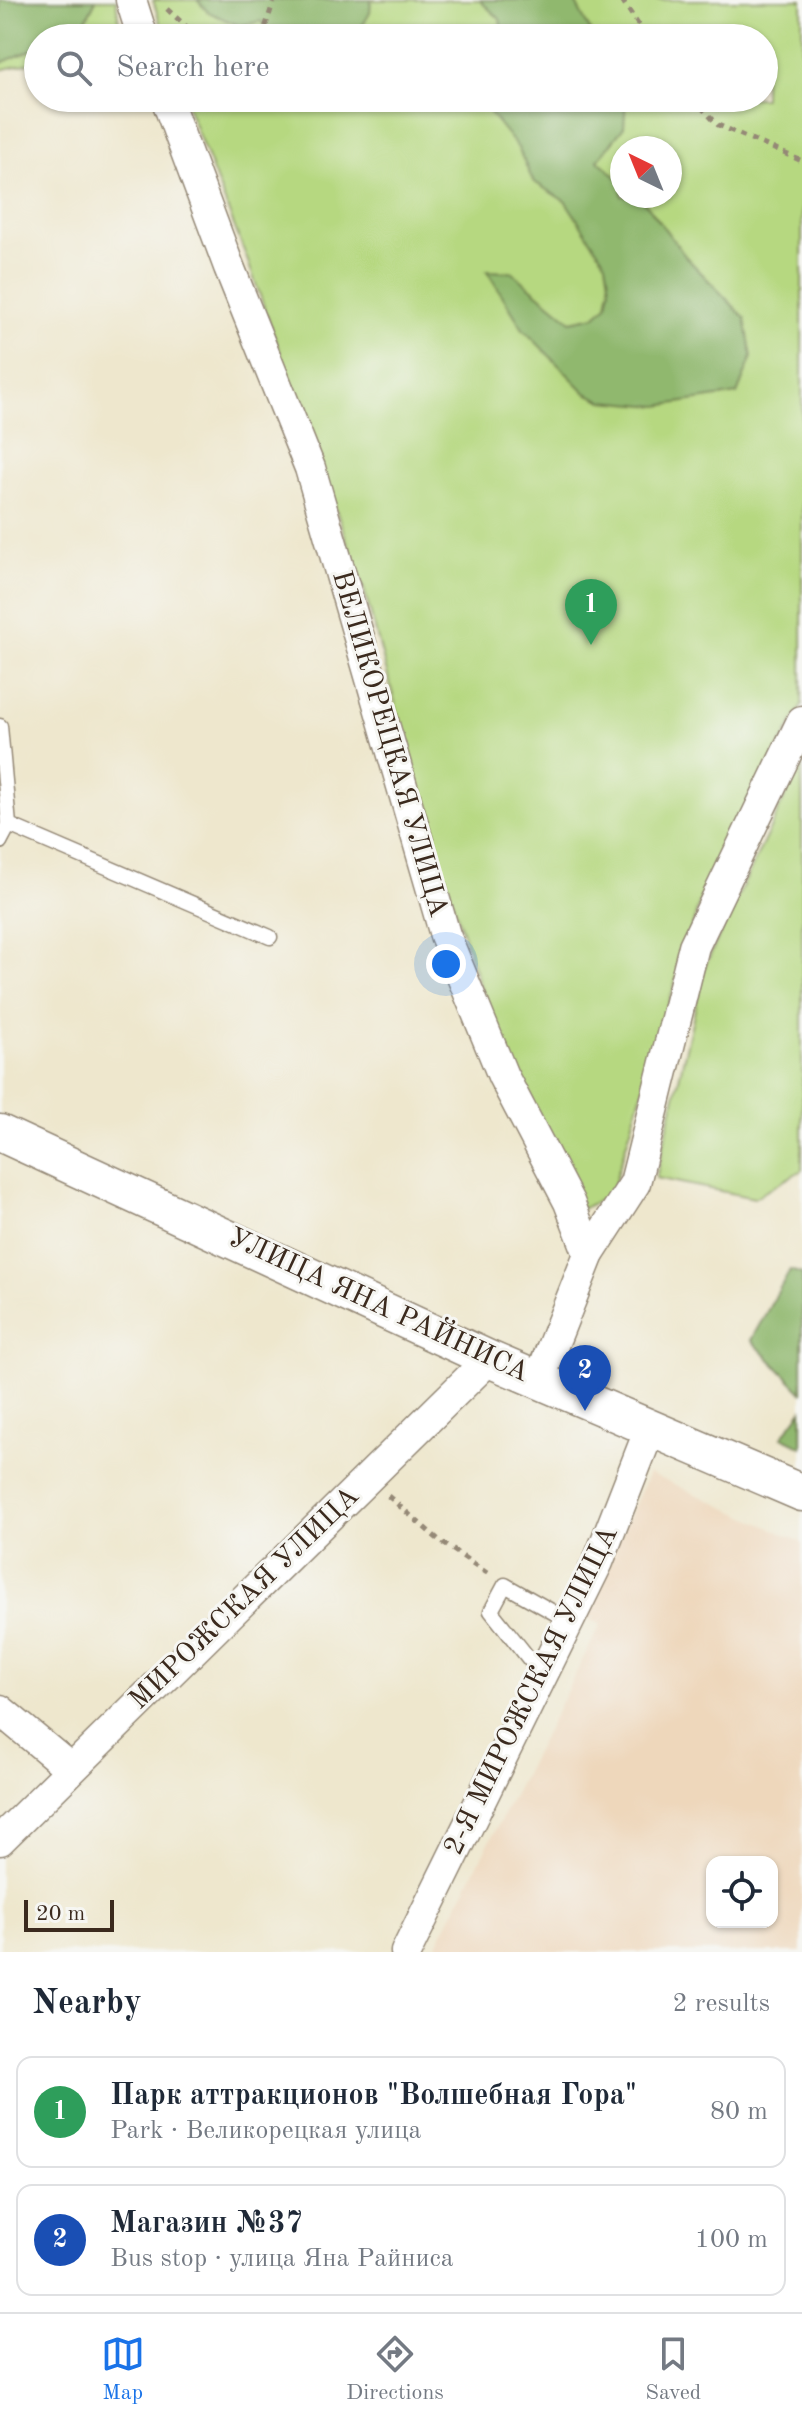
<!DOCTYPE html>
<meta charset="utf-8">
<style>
body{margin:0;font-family:"Old Standard TT",serif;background:#f2f2f3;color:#1f2937}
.controls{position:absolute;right:24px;bottom:24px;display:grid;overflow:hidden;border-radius:16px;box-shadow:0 2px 6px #0004}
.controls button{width:72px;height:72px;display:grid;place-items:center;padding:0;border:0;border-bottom:2px solid #e0e1e3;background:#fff;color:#1f2937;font:40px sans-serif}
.compass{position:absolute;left:610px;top:136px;width:72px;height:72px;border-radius:50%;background:#fff;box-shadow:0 2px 6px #0004;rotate:317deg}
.scale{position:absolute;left:24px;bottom:20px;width:90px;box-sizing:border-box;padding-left:8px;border:4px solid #3b2a1e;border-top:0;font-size:22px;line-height:28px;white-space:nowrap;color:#3b2a1e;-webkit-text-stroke:6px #f6f6f2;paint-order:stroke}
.you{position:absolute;left:446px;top:964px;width:28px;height:28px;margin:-20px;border:6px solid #fff;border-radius:50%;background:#1a73e8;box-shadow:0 0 0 12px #1a73e833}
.badge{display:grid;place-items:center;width:52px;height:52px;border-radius:50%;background:#1a73e8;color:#fff;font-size:26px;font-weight:700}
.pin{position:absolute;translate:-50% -66px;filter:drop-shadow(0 2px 4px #0008)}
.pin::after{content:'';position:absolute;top:42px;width:28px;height:24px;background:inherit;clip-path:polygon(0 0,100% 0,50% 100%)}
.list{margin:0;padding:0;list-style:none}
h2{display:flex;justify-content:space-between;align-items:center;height:104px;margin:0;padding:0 32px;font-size:34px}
h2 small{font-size:26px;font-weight:400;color:#747a83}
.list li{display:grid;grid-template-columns:52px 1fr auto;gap:24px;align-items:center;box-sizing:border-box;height:112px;margin:0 16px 16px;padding:0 16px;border:2px solid #e0e1e3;border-radius:16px}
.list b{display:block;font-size:30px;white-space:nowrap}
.list p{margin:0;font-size:26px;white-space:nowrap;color:#747a83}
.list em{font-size:26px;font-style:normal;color:#747a83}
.icon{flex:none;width:44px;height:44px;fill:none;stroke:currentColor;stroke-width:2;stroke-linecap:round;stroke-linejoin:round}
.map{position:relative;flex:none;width:802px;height:1952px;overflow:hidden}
.search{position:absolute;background:#fff;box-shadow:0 2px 6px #0004;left:24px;right:24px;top:24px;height:88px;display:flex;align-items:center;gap:20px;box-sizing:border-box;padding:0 28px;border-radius:44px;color:#747a83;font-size:30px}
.sheet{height:360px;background:#fff}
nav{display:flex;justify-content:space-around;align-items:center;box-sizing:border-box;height:112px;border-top:2px solid #e0e1e3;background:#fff;font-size:22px;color:#747a83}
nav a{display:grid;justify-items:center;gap:4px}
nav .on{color:#1a73e8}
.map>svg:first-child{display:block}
.built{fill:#eed7bb;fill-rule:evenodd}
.green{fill:#b6d880;stroke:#78814f;stroke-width:2;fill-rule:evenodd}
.forest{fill:#90b86e;stroke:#667146;stroke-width:2}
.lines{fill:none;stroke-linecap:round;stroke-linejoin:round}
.service-casing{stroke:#948876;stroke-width:17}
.minor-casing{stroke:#948876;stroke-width:33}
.tertiary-casing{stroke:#948876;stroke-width:39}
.path{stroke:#948876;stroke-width:5;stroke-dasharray:6 6;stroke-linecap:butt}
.service{stroke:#fff;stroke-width:14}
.minor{stroke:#fff;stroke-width:30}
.tertiary{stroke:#fff;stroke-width:36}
.labels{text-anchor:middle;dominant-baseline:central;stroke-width:6;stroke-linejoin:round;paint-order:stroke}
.street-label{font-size:28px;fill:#3b2a1e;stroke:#f6f6f2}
</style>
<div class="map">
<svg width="802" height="1952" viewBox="0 0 802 1952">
<rect width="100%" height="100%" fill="#f6f6f2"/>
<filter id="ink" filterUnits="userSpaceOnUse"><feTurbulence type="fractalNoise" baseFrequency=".0125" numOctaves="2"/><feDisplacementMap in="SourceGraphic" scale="16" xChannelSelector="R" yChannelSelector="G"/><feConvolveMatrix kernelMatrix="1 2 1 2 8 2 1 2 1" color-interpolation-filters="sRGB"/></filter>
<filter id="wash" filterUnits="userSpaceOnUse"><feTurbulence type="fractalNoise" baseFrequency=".006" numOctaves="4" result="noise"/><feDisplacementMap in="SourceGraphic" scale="32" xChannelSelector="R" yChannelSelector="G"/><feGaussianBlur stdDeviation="1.8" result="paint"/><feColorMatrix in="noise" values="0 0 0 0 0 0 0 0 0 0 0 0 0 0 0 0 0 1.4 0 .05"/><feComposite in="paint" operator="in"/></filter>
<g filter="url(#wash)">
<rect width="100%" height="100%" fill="#eee7cd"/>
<!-- built -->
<path class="built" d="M 649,1473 L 802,1542 L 802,1952 L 433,1952 L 601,1624 L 583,1617 ZM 712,1862 L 772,1862 L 772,1922 L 712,1922 Z"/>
<!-- green -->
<g class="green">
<path d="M 96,0 L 116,0 L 121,38 L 58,38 L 82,28 Z"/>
<path d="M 153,0 L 802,0 L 802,705 L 703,890 L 611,1195 L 581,1209 L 493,1026 L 435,847 L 363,586 L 246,256 L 184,98 L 764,98 L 764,38 L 165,38 ZM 622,148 L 670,148 L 670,196 L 622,196 Z"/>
<path d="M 38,47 L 38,61 L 0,70 L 0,62 Z"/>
<path d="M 802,761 L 802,1170 L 754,1198 L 656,1178 L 705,966 Z"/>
</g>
<!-- forest -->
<g class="forest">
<path d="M 0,0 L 96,0 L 82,28 L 58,38 L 38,38 L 38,47 L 1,63 Z"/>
<path d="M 197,0 L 371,0 L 370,13 L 355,38 L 277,38 L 261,21 L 240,26 L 208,12 Z"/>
<path d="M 479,0 L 574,0 L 594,38 L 503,38 L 500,19 Z"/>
<path d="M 478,98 L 626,98 L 624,127 L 598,160 L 622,182 L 622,196 L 637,196 L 647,205 L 686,257 L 745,318 L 752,357 L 737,394 L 658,406 L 603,401 L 586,393 L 523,329 L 487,271 L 512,272 L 571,321 L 595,316 L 607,305 L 610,288 L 606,263 L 566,202 L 533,181 L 518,148 Z"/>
<path d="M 790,1270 L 802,1274 L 802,1392 L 751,1340 Z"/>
<path d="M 802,1410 L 802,1447 L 782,1437 Z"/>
</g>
</g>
<g filter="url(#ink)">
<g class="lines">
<!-- service casing -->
<g class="service-casing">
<g id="service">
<path d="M 0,726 L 9,825"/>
<path d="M 0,842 L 9,825 L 270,937"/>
<path d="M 542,1675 L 491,1611 L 505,1585 L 569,1621"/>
</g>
</g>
<!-- minor casing -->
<g class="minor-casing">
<g id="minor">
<path d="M 131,0 L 143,38"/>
<path d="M 166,98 L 229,267 L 310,468 L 445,935 L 503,1076 L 569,1202 L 589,1254"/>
<path d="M 539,1380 L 589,1254 L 635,1183 L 694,946 L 802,721"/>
<path d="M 0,1710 L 71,1769"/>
<path d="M 0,1840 L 489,1359"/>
<path d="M 406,1952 L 598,1562 L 644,1444 L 648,1425"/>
</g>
</g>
<!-- tertiary casing -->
<g class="tertiary-casing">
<path id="tertiary" d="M 0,1133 L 489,1359 L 802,1493"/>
</g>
<!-- path -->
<g class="path">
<path d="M 622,0 L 647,38"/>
<path d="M 167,9 L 199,38"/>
<path d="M 262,38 L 274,0"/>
<path d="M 693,98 L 718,125 L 802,161"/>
<path d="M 388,1496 L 440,1541 L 487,1573"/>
</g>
<!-- service -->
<use href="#service" class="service"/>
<!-- minor -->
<use href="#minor" class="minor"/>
<!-- tertiary -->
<use href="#tertiary" class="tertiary"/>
</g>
</g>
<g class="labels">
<!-- street labels -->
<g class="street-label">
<text transform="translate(389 744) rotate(74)">ВЕЛИКОРЕЦКАЯ УЛИЦА</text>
<text transform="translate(378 1306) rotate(25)">УЛИЦА ЯНА РАЙНИСА</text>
<text transform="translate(245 1599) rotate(-44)">МИРОЖСКАЯ УЛИЦА</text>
<text transform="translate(532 1691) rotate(-64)">2-Я МИРОЖСКАЯ УЛИЦА</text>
</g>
</g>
</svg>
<div class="controls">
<button><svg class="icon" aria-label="locate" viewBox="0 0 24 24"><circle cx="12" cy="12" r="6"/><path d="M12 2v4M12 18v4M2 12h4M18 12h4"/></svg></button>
</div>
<svg class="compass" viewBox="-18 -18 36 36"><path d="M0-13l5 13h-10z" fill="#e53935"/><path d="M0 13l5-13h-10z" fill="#747a83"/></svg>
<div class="scale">20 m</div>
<div class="you"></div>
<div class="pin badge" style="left:591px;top:645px;background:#2e9e5b">1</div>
<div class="pin badge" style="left:585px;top:1411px;background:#1a4fb4">2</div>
<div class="search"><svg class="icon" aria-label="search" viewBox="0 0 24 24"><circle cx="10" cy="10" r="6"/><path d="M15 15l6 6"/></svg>Search here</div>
</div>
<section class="sheet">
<h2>Nearby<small>2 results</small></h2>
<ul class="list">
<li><span class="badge" style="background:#2e9e5b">1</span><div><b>Парк аттракционов &quot;Волшебная Гора&quot;</b><p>Park · Великорецкая улица</p></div><em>80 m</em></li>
<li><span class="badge" style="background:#1a4fb4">2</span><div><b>Магазин №37</b><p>Bus stop · улица Яна Райниса</p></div><em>100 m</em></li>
</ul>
</section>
<nav>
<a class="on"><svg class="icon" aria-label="map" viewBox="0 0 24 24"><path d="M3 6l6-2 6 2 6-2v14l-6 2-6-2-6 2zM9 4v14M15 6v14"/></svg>Map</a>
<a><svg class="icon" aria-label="directions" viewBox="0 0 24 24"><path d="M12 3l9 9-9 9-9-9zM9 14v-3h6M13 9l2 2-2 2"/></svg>Directions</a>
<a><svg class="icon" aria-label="saved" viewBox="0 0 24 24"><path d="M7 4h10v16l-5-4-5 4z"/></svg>Saved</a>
</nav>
